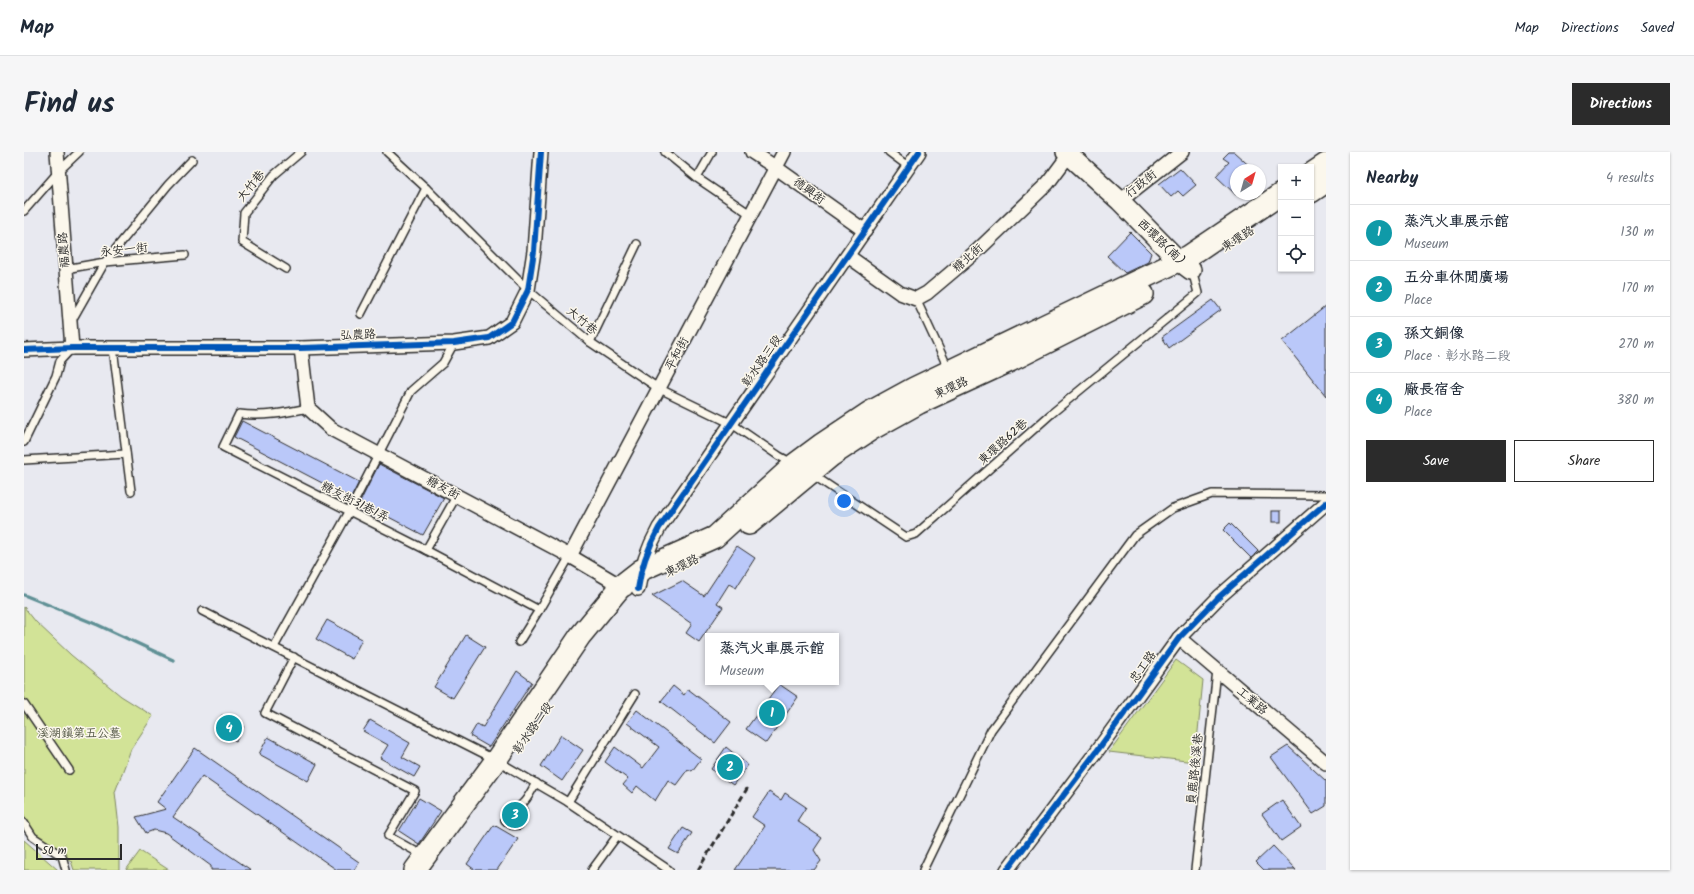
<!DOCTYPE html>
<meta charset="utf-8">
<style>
body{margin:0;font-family:Kalam,"LXGW WenKai TC",sans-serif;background:#f6f6f7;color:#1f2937}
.controls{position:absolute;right:12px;top:12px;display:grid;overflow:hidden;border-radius:0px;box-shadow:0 1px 3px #0004}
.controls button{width:36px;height:36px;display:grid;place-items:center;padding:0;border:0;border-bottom:1px solid #e0e1e3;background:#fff;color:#1f2937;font:20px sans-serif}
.compass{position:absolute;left:1206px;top:12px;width:36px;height:36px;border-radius:50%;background:#fff;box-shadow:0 1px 3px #0004;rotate:37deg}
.scale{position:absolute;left:12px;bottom:10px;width:86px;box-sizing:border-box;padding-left:4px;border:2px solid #2b2b2b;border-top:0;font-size:11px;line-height:14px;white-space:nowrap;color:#2b2b2b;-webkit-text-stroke:3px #fbf7ec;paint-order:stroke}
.you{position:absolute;left:820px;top:349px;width:14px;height:14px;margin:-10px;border:3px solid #fff;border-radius:50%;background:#1a73e8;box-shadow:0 0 0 6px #1a73e833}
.badge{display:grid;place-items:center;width:26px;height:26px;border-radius:50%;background:#2b2b2b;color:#fff;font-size:13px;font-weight:700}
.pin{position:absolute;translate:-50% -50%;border:2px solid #fff;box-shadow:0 1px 4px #0006}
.popup{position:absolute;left:681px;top:481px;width:134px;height:52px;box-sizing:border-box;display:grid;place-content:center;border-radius:0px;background:#fff;filter:drop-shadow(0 1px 3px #0005);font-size:13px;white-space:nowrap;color:#747a83}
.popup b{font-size:15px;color:#1f2937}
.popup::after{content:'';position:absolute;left:50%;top:100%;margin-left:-8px;border:8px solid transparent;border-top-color:#fff}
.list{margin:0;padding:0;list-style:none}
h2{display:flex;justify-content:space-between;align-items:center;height:52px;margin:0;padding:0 16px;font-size:17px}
h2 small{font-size:13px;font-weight:400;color:#747a83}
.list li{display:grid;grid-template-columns:26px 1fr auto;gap:12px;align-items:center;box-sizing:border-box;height:56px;padding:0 16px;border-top:1px solid #e0e1e3}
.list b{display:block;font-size:15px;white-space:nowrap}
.list p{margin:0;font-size:13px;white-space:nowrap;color:#747a83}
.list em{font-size:13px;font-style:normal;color:#747a83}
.actions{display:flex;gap:8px;padding:12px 16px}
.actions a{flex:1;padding:9px 0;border:1px solid #2b2b2b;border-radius:0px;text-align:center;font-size:14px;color:#2b2b2b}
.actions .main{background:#2b2b2b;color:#fff}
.icon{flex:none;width:22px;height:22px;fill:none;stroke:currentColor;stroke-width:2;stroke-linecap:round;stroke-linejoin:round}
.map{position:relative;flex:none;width:1302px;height:718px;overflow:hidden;border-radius:0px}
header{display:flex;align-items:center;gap:24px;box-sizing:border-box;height:56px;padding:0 20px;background:#fff;border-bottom:1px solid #e0e1e3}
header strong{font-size:19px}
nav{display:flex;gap:22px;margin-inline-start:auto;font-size:14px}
.intro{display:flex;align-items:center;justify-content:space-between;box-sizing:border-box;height:96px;padding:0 24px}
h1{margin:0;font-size:28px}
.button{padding:10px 18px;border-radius:0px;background:#2b2b2b;color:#fff;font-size:14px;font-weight:700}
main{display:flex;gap:24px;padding:0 24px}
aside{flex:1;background:#fff;border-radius:0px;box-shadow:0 1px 3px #0004}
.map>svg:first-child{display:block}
.green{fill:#d2e397;stroke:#7e8761}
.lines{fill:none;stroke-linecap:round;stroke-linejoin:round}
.stream{stroke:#5f9095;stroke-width:3.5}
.building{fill:#bac8f9;stroke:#2b2b2b}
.lane-casing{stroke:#2b2b2b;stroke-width:10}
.street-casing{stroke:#2b2b2b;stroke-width:16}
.secondary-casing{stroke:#2b2b2b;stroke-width:22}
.primary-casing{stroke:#2b2b2b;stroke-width:24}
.lane{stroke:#fbf7ec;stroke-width:7}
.street{stroke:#fbf7ec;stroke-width:13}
.secondary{stroke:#fbf7ec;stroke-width:19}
.primary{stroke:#fbf7ec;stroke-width:21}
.rail{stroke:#2b2b2b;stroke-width:3;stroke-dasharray:6 3;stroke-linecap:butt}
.cycleway-casing{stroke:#fbf7ec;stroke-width:8}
.cycleway{stroke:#0057b8;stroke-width:6}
.labels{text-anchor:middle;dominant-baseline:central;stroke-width:3;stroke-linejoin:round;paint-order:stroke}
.street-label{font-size:12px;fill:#2b2b2b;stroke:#fbf7ec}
.park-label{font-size:12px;fill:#555946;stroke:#fbf7ec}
</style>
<header>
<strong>Map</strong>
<nav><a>Map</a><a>Directions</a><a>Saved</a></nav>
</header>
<div class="intro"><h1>Find us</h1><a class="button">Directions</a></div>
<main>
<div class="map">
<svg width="1302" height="718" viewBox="0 0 1302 718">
<rect width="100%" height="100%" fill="#e8e9f0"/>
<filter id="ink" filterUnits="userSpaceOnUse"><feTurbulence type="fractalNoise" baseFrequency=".025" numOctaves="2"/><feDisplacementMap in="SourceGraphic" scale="8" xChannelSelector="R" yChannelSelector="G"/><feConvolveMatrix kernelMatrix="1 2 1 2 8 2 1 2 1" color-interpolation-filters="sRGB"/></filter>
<g filter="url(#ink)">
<!-- green -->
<g class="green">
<path d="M 0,455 L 12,470 L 47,503 L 97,544 L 129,564 L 107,597 L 91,640 L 95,675 L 95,718 L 50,718 L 47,709 L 11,682 L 0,663 Z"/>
<path d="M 1152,508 L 1179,528 L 1171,610 L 1085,600 Z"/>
<path d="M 0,688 L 34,718 L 0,718 Z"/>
<path d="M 116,699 L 145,718 L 102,718 Z"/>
</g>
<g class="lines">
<!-- stream -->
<path class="stream" d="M 0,443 L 74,473 L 149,508"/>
</g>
<!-- building -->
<g class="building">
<path d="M 1205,0 L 1210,0 L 1230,18 L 1212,18 L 1212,43 L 1192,24 L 1205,10 L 1199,6 Z"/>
<path d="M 1156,16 L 1172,33 L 1159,44 L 1154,39 L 1147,45 L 1135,32 Z"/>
<path d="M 1106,80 L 1127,101 L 1124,110 L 1101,121 L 1083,104 Z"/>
<path d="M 1189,148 L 1197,158 L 1145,196 L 1138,185 Z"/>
<path d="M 1302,154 L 1302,244 L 1258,189 Z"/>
<path d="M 218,269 L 335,330 L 327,346 L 210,285 Z"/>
<path d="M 355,312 L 420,346 L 399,383 L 336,350 Z"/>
<rect x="1248" y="359" width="9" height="11"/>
<path d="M 1206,371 L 1234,399 L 1227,406 L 1199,378 Z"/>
<path d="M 713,394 L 731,406 L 712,436 L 705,432 L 693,451 L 699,455 L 675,490 L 662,481 L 668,472 L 628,444 L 658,429 L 680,444 Z"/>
<path d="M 303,468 L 338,487 L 328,507 L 292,487 Z"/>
<path d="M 442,483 L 461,495 L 429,546 L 410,535 Z"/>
<path d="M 493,519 L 508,530 L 465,595 L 446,584 L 453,572 L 459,575 Z"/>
<path d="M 755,532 L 774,545 L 742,591 L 722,577 Z"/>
<path d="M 649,534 L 660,543 L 664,537 L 707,570 L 691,591 L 637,549 Z"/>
<path d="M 613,558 L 677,607 L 668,619 L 664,617 L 652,633 L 644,628 L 631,649 L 613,634 L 608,641 L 599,633 L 604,627 L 581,610 L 591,595 L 619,616 L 635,595 L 603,571 Z"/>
<path d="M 198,563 L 220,574 L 212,589 L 191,577 Z"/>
<path d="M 346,568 L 386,591 L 378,605 L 396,615 L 390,625 L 356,606 L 364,593 L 339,579 Z"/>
<path d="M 537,583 L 559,598 L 538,629 L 517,614 Z"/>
<path d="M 244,585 L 293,612 L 284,629 L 235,602 Z"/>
<path d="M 1264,594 L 1302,629 L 1302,654 L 1289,662 L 1247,605 Z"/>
<path d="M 702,595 L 724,613 L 709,633 L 687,617 Z"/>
<path d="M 171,596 L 335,710 L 330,718 L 313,718 L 178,624 L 149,665 L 227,718 L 187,718 L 187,714 L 142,681 L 130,678 L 122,681 L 112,665 L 142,657 L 133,650 Z"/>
<path d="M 745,640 L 757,648 L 761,641 L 782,655 L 773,669 L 798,686 L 790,698 L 797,709 L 790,718 L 711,718 L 741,674 L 728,665 Z"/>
<path d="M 395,646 L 417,659 L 395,692 L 375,679 Z"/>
<path d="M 1258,648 L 1277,675 L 1257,689 L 1238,662 Z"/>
<path d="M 470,673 L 494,687 L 473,718 L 451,718 L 443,712 Z"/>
<path d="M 659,676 L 668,681 L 654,702 L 645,697 Z"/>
<path d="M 1249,694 L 1272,718 L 1240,718 L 1232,710 Z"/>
</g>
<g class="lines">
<!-- lane casing -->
<g class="lane-casing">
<g id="lane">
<path d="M 363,0 L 402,36 L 504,138 L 566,190 L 634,236 L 708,272 L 755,304 L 768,311"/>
<path d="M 641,0 L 673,26 L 726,62"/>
<path d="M 865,0 L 885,15"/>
<path d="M 673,26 L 688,0"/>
<path d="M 0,59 L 35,19 L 55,0"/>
<path d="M 41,117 L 81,110 L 161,103"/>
<path d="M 262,117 L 218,90 L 220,61 L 250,23 L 277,0"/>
<path d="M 892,147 L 925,218"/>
<path d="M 337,162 L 402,36"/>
<path d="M 48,168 L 81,110 L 144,33 L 168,8"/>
<path d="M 566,190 L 613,92"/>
<path d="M 89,196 L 107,339"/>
<path d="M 284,256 C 261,261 239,265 215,262 L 199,295 L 402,398 L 515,458 L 495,490"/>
<path d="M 0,290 L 32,224 L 36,209 L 48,196"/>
<path d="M 0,308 L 102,302"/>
<path d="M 789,323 L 882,385 L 892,382 L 1027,262 L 1174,141 L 1168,118"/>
<path d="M 402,398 L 433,343"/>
<path d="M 515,458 L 546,404"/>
<path d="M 178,459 L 472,608 L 544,650 L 645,718"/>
<path d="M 250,495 L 325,360 L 387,239 L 419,211 L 430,191"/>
<path d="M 270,505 L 241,561 L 391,639 L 364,684 L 400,704"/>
<path d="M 0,552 L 45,618"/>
<path d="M 544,650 L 611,542"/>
<path d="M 498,652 L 499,663 L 495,673 C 488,674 486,673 481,668 C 482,655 491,659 498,652 C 504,647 508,637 512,631"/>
<path d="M 0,671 L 9,685 L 38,704 L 42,718"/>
<path d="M 568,718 L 593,684"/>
<path d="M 899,718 L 967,578 L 1111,383 L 1149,356 L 1188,342 L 1302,343"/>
<path d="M 1171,718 L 1193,519"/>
</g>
</g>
<!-- street casing -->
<g class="street-casing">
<g id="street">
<path d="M 33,0 L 48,196"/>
<path d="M 728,0 L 751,15 L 841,79"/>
<path d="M 1096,49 L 1158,0"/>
<path d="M 824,104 L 876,141 L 892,147 L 903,141 L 954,98 L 1024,31 L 1047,0"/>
<path d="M 277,196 L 284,256 L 307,277 L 546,404 L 602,437"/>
<path d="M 0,198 L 48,196 L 277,196 L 430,191 L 465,186 L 488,170 L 504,138 L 510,99 L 517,0"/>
<path d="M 546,404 L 760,0"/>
<path d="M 614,437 C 617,415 624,396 635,376 L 895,0"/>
<path d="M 1155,486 L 1302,611"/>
<path d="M 983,718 L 1073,599 L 1155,486 L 1195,445 L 1302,351"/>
</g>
</g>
<!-- secondary casing -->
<g class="secondary-casing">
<path id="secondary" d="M 1042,0 L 1096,49 L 1155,109 L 1167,118"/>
</g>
<!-- primary casing -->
<g class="primary-casing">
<g id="primary">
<path d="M 1287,22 L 1302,12"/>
<path d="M 1287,40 L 1302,30"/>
<path d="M 725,372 L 807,304 L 848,277 L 895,251 L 986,209 L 1119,142"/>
<path d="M 391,718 L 472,608 L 556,484 L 599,432 L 617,418 L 691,385 L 771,312 L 798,292 L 846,260 L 890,236 L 1165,104 L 1257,42"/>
</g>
</g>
<!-- lane -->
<use href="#lane" class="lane"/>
<!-- street -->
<use href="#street" class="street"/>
<!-- secondary -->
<use href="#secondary" class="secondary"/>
<!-- primary -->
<use href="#primary" class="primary"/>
<!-- rail -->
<path class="rail" d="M 674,718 L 724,635"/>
<!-- cycleway casing -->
<g class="cycleway-casing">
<g id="cycleway">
<path d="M 0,198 L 48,196 L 277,196 L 430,191 L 465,186 L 488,170 L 504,138 L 510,99 L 517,0"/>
<path d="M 614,437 C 617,415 624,396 635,376 L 895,0"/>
<path d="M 983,718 L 1073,599 L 1155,486 L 1195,445 L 1302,351"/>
</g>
</g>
<!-- cycleway -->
<use href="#cycleway" class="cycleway"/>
</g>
</g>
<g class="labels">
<!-- street labels -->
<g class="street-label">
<text transform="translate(1117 32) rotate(-38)">行政街</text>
<text transform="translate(227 34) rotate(-51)">大竹巷</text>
<text transform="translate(785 39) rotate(36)">德興街</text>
<text transform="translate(1214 87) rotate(-33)">東環路</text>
<text transform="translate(1137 90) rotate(44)">西環路(南)</text>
<text transform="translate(40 98) rotate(-94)">福農路</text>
<text transform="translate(100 98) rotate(-6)">永安一街</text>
<text transform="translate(944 106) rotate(-41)">糖北街</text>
<text transform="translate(558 169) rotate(40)">大竹巷</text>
<text transform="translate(334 183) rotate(-2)">弘農路</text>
<text transform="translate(653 202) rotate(-62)">平和街</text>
<text transform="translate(738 209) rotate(-55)">彰水路三段</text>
<text transform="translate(927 236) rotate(-25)">東環路</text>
<text transform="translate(979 290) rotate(-42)">東環路62巷</text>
<text transform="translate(419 336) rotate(28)">糖友街</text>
<text transform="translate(331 350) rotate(27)">糖友街31巷1弄</text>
<text transform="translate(658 414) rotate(-26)">東環路</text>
<text transform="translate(1119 515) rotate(-54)">忠工路</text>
<text transform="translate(1228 549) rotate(40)">工業路</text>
<text transform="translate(509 576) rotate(-55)">彰水路二段</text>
<text transform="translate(1171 617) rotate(-84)">員鹿路後溪巷</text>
</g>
<!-- park labels -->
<g class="park-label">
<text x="55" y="581">溪湖鎮第五公墓</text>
</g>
</g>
</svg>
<div class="controls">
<button>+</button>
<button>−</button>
<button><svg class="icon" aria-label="locate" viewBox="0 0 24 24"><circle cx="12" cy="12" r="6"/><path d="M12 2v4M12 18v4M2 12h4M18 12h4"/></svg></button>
</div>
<svg class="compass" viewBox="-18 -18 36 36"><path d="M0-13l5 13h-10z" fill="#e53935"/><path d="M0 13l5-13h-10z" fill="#747a83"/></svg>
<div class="scale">50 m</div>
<div class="you"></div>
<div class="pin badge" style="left:748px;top:561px;background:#0f9aa8">1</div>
<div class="popup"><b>蒸汽火車展示館</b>Museum</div>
<div class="pin badge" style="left:706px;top:615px;background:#0f9aa8">2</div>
<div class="pin badge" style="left:491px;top:663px;background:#0f9aa8">3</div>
<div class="pin badge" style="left:205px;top:576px;background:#0f9aa8">4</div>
</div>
<aside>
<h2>Nearby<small>4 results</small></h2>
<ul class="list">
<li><span class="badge" style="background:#0f9aa8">1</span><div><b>蒸汽火車展示館</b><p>Museum</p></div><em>130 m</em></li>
<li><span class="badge" style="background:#0f9aa8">2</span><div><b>五分車休閒廣場</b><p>Place</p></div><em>170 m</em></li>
<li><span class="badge" style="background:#0f9aa8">3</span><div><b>孫文銅像</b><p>Place · 彰水路二段</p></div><em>270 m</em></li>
<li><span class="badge" style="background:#0f9aa8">4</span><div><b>廠長宿舍</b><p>Place</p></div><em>380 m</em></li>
</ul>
<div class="actions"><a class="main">Save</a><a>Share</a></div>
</aside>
</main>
